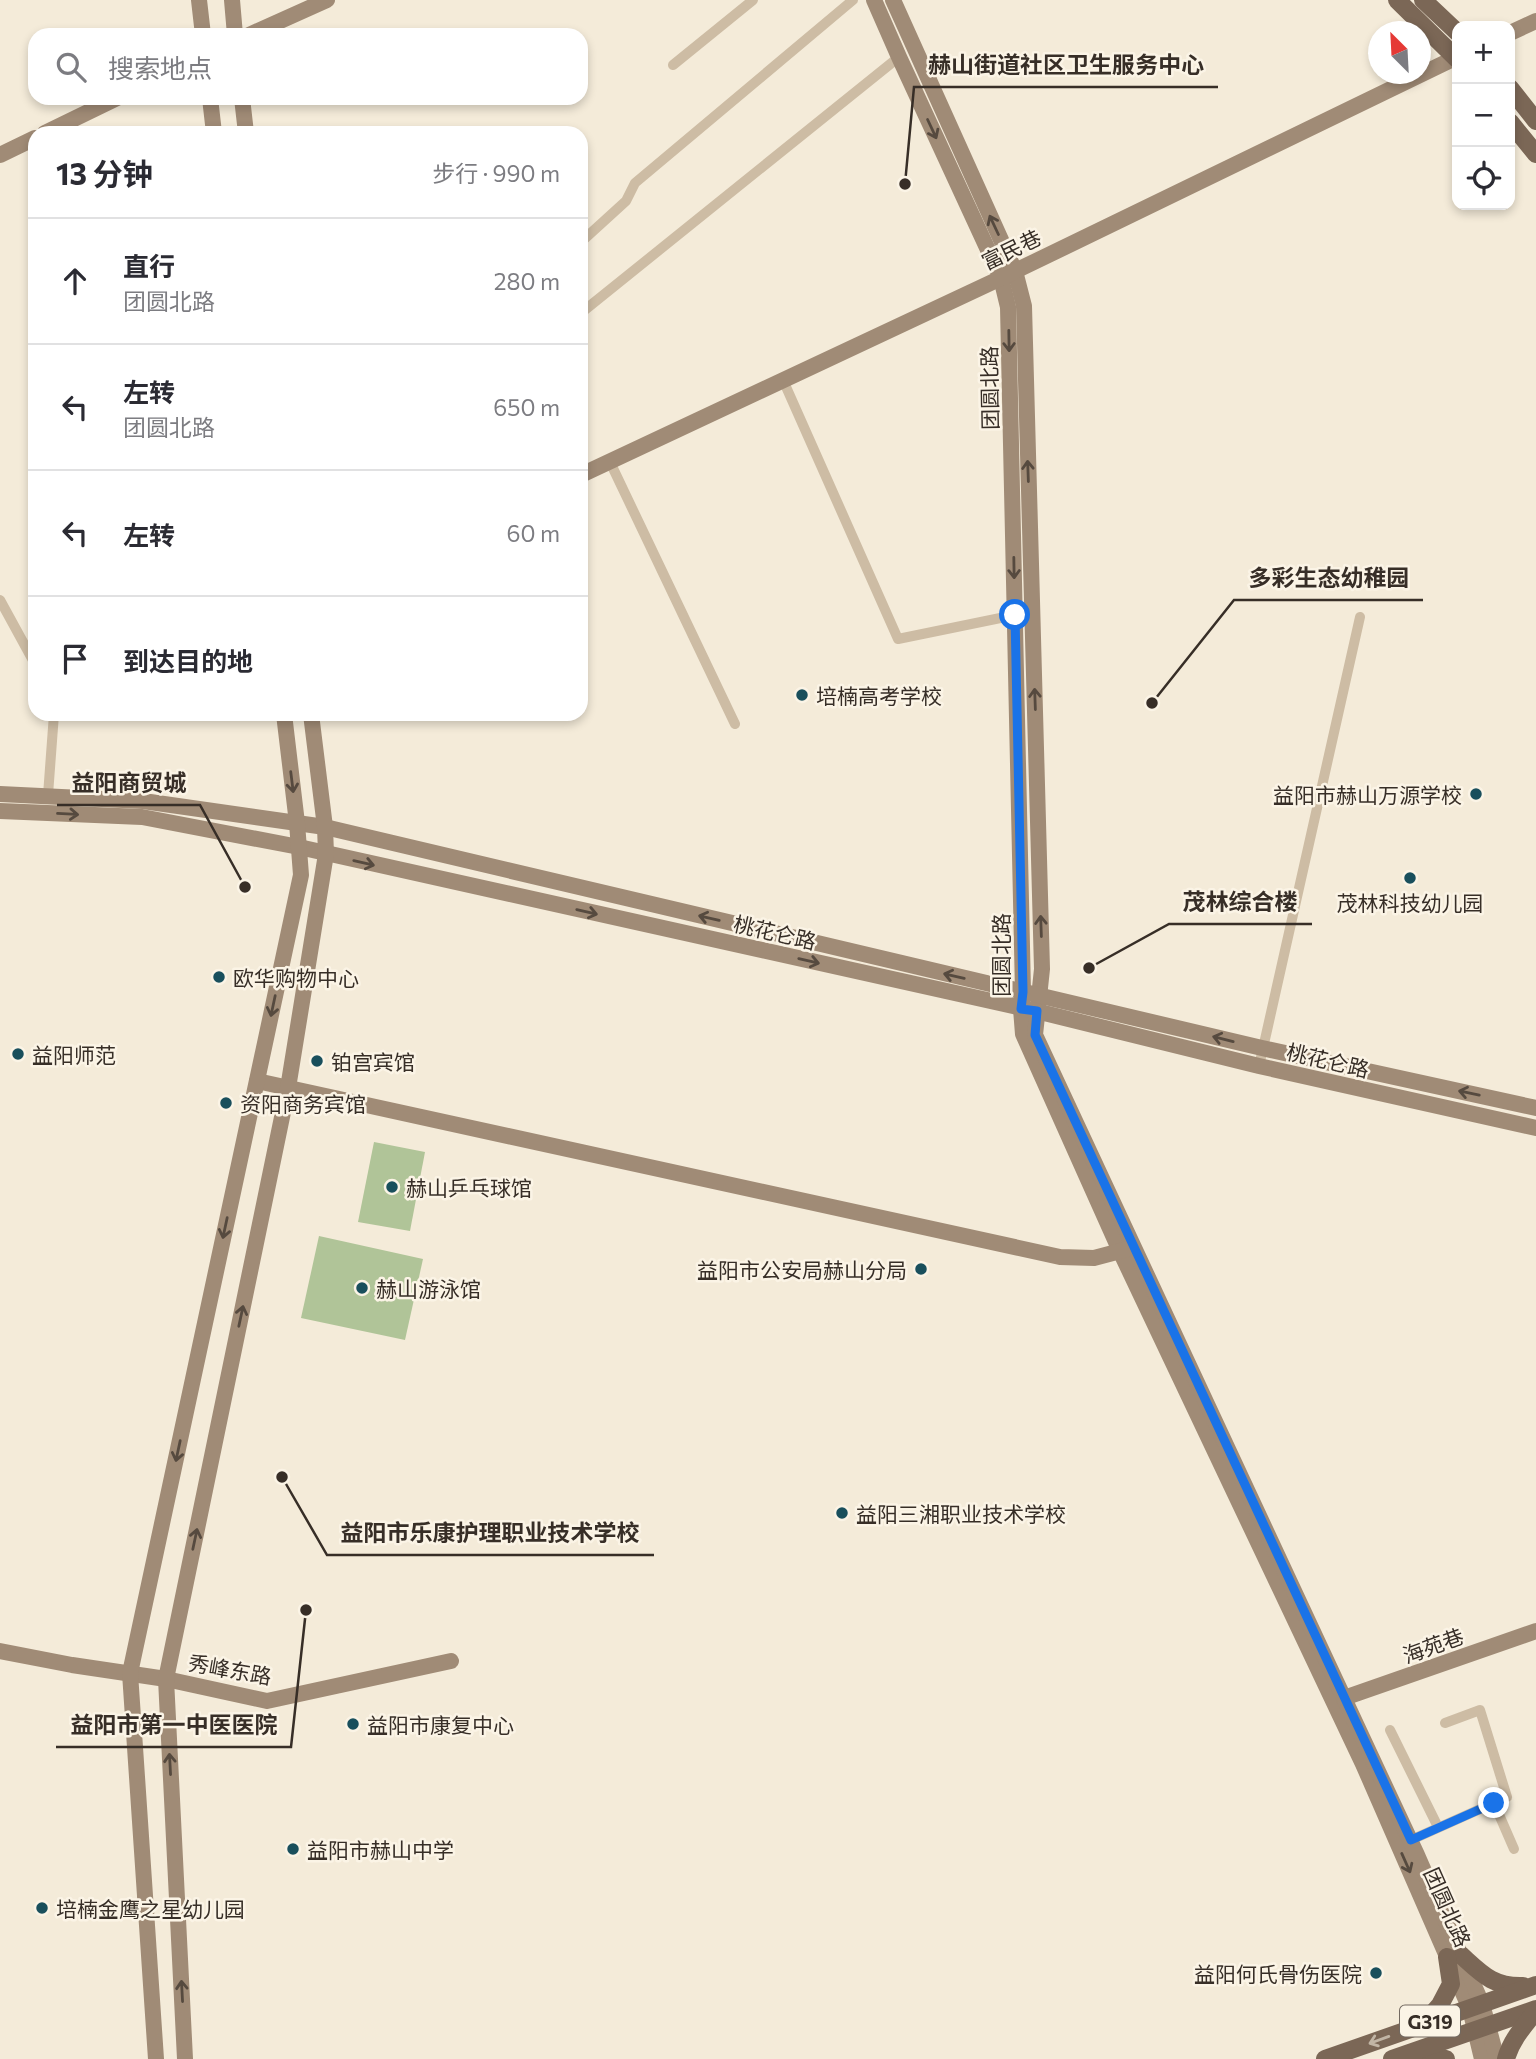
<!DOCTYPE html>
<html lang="zh">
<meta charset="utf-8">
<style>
body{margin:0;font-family:Commissioner,"Noto Sans SC",sans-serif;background:#f2f2f3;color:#2b2b33}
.controls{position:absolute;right:21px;top:21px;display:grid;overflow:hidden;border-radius:14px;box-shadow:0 4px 10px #0003}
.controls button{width:63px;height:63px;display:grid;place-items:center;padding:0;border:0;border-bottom:2px solid #e1e1e2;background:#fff;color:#2b2b33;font:35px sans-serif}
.compass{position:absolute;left:1368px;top:21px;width:63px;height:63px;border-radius:50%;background:#fff;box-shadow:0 4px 10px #0003;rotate:336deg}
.stop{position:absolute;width:21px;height:21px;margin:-16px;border:5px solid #1a73e8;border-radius:50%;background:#fff}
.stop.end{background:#1a73e8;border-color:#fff;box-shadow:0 2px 7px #0008}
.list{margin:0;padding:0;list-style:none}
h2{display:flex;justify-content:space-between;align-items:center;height:91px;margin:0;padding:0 28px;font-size:30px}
h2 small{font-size:23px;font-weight:400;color:#7c7c81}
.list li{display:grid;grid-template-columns:46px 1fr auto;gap:21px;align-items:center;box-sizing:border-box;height:126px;padding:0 28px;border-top:2px solid #e1e1e2}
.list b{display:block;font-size:26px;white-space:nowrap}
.list p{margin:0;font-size:23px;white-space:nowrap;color:#7c7c81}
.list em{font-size:23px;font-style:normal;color:#7c7c81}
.icon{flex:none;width:38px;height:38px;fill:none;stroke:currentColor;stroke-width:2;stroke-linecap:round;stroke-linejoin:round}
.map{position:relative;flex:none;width:1536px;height:2059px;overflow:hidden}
.search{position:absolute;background:#fff;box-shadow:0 4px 10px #0003;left:28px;top:28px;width:560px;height:77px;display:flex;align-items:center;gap:18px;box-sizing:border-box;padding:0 24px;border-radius:21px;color:#7c7c81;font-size:26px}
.panel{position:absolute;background:#fff;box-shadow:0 4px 10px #0003;left:28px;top:126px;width:560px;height:595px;border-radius:21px}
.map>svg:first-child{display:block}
.green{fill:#b0c498}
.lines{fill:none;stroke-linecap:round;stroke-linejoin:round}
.street{stroke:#cdbca4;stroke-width:10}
.secondary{stroke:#a08b76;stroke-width:16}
.primary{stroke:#7b6756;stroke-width:18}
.oneway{stroke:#564a3f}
.oneway2{stroke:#c1b5a5}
.route{stroke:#1a73e8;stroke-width:9}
.poi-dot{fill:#194f5c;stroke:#fbf4e6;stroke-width:2.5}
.labels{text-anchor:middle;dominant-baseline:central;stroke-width:5;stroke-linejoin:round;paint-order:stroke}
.shield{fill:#fbf4e6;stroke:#726960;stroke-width:2}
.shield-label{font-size:19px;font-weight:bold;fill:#372e27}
.street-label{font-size:21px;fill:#372e27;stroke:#fbf4e6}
.poi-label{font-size:21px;fill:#372e27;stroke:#fbf4e6;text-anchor:start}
.leader{fill:none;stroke:#372e27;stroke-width:2.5}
.callout-dot{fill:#372e27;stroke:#fbf4e6;stroke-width:2.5}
.callout-label{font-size:23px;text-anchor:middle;font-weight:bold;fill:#372e27;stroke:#fbf4e6;stroke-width:5;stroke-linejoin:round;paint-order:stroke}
</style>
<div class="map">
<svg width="1536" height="2059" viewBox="0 0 1536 2059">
<rect width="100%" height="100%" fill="#f4ebd9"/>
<!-- green -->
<g class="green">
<path d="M 374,1142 L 425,1152 L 410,1231 L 358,1222 Z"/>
<path d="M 319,1236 L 423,1259 L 405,1340 L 301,1318 Z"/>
</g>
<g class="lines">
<!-- street -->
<g class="street">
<path d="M 673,65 L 753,0"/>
<path d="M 581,242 L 626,201 L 635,183 L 853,0"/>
<path d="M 581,313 L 899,57"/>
<path d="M 783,380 L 898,639 L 1015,615"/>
<path d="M 610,462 L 735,724"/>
<path d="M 0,600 L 35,664"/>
<path d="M 48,795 L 54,714"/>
<path d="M 1259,1066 L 1360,617"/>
<path d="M 1390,1730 L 1438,1827"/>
<path d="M 1494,1803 L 1514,1849"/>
<path d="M 1411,1840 L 1507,1797 L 1480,1710 L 1445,1723"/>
</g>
<!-- secondary -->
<g class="secondary">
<path d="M 199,0 L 203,35"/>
<path d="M 232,0 L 235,35"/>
<path d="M 874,0 L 899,57 L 1001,278 L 1008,307 L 1023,992 L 1021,1009 L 1023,1034 L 1120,1251 L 1363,1764 L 1470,2009 L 1482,2059"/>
<path d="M 893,0 L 1015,271 L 1024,306 L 1042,969 L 1035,1035 L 1417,1855 L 1482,2004 L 1497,2059"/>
<path d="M 1510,33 L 1536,21"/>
<path d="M 249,35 L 327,0"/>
<path d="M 210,98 L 214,133"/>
<path d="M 242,98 L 246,133"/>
<path d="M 45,133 L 117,98"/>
<path d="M 0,155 L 35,138"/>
<path d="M 581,475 L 1001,278 L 1457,57"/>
<path d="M 0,794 L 143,801 L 325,827 L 1262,1048 L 1536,1108"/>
<path d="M 0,811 L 142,817 L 299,847 L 1036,1011 L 1259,1066 L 1536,1128"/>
<path d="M 257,1081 L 1060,1257 L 1094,1258 L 1128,1249"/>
<path d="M 0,1651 L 72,1665 L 166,1679 L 267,1701 L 451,1661"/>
<path d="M 1344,1698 L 1536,1631"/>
<path d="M 156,2059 L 130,1673 L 301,875 L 297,823 L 284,714"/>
<path d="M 185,2059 L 166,1679 L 288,1088 L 326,854 L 325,827 L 311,714"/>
</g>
<!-- primary -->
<g class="primary">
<path d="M 1397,0 L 1457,59"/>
<path d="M 1423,0 L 1457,32"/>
<path d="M 1510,88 L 1536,121"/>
<path d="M 1510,122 L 1536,154"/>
<path d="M 1461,1955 C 1482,1974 1493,1987 1523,1986"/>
<path d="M 1425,2022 L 1440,2005 L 1451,1984 L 1447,1957"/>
<path d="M 1415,2053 L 1446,2059"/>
<path d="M 1325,2059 L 1536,1985"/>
<path d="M 1392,2059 L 1536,2009"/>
<path d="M 1506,2059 C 1511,2040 1524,2026 1536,2011"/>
</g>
</g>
<!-- one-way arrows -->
<defs><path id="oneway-shaft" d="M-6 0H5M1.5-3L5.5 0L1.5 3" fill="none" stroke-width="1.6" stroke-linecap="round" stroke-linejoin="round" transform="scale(1.75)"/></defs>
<g class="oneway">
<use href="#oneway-shaft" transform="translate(932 129) rotate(65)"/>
<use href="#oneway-shaft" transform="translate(994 225) rotate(-115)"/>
<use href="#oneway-shaft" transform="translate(1009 341) rotate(89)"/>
<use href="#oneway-shaft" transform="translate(1028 471) rotate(-92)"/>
<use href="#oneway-shaft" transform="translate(1014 568) rotate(89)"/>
<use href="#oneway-shaft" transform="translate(1035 699) rotate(-92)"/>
<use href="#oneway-shaft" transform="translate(292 782) rotate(83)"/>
<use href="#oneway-shaft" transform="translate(68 814) rotate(3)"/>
<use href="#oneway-shaft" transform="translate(364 863) rotate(13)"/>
<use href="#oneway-shaft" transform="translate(587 912) rotate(13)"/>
<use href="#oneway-shaft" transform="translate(709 918) rotate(-167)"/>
<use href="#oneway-shaft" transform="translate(1041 926) rotate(-92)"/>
<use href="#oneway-shaft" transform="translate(809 961) rotate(13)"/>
<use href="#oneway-shaft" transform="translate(954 976) rotate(-167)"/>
<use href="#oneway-shaft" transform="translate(273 1006) rotate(102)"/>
<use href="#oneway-shaft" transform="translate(1223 1039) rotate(-166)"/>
<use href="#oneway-shaft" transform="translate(1469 1093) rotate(-168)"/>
<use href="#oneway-shaft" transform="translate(225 1228) rotate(102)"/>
<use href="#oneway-shaft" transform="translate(241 1316) rotate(-78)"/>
<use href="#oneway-shaft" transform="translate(178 1451) rotate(102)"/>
<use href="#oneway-shaft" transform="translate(195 1539) rotate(-78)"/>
<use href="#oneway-shaft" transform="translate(170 1764) rotate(-93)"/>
<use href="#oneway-shaft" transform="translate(1406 1863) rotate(66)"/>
<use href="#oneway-shaft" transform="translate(182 1991) rotate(-93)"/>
</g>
<use class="oneway2" href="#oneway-shaft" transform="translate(1379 2040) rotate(160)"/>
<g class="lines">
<!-- route -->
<path class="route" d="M 1015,615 L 1023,992 L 1021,1009 L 1037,1011 L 1035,1035 L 1411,1840 L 1494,1803"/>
</g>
<!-- markers -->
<g class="poi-dot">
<circle cx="802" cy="695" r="7"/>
<circle cx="1476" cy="794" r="7"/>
<circle cx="1410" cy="878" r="7"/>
<circle cx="219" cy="977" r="7"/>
<circle cx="18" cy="1054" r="7"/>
<circle cx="317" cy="1061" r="7"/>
<circle cx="226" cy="1103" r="7"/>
<circle cx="392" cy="1187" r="7"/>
<circle cx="921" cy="1269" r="7"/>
<circle cx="362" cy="1288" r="7"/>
<circle cx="842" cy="1513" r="7"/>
<circle cx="353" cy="1724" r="7"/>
<circle cx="293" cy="1849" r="7"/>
<circle cx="42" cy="1908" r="7"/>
<circle cx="1376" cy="1973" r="7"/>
</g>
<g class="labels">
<!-- shield labels -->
<rect class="shield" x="1400" y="2005.5" width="60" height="31" rx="5"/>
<g class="shield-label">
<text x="1430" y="2021">G319</text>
</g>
<!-- street labels -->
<g class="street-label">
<text transform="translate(1011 249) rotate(-26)">富民巷</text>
<text transform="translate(989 388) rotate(-91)">团圆北路</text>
<text transform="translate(775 932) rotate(13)">桃花仑路</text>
<text transform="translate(1000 955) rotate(-90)">团圆北路</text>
<text transform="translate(1328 1060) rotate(13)">桃花仑路</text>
<text transform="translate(1433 1645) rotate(-20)">海苑巷</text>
<text transform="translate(230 1669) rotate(10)">秀峰东路</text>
<text transform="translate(1448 1907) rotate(66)">团圆北路</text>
</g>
<!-- poi labels -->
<g class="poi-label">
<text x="816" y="695">培楠高考学校</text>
<text x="1462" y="794" text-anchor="end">益阳市赫山万源学校</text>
<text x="1410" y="902" text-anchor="middle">茂林科技幼儿园</text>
<text x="233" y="977">欧华购物中心</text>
<text x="32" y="1054">益阳师范</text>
<text x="331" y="1061">铂宫宾馆</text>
<text x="240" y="1103">资阳商务宾馆</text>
<text x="406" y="1187">赫山乒乓球馆</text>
<text x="907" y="1269" text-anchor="end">益阳市公安局赫山分局</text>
<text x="376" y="1288">赫山游泳馆</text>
<text x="856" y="1513">益阳三湘职业技术学校</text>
<text x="367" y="1724">益阳市康复中心</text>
<text x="307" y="1849">益阳市赫山中学</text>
<text x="56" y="1908">培楠金鹰之星幼儿园</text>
<text x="1362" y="1973" text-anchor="end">益阳何氏骨伤医院</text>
</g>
</g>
<!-- callouts -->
<path class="leader" d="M905 184L914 87H1218M1152 703L1234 600H1423M245 887L200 805H57M1089 968L1169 924H1312M282 1477L327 1555H654M306 1610L291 1747H56"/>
<g class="callout-dot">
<circle cx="905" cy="184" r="7"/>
<circle cx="1152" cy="703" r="7"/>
<circle cx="245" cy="887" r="7"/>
<circle cx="1089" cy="968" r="7"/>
<circle cx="282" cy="1477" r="7"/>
<circle cx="306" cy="1610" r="7"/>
</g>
<g class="callout-label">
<text x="1066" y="73">赫山街道社区卫生服务中心</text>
<text x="1329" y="586">多彩生态幼稚园</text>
<text x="129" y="791">益阳商贸城</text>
<text x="1240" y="910">茂林综合楼</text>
<text x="490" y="1541">益阳市乐康护理职业技术学校</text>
<text x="174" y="1733">益阳市第一中医医院</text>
</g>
</svg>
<div class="controls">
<button>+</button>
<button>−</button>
<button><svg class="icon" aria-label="locate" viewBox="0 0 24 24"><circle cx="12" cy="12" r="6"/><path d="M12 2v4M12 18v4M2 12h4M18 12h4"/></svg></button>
</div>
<svg class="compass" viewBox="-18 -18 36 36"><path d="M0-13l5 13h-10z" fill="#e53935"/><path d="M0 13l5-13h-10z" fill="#7c7c81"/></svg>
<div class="stop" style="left:1015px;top:615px"></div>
<div class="stop end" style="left:1494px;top:1803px"></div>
<div class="search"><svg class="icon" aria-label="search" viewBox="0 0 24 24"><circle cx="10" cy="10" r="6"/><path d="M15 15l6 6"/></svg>搜索地点</div>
<section class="panel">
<h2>13 分钟<small>步行 · 990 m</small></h2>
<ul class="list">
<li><svg class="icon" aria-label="ahead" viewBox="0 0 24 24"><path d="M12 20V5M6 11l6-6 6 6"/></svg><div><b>直行</b><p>团圆北路</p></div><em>280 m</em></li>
<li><svg class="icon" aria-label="left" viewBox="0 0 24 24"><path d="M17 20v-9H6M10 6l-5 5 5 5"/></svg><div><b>左转</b><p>团圆北路</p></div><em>650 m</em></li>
<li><svg class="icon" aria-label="left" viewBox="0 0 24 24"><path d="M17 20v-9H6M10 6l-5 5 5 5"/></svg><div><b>左转</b></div><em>60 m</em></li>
<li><svg class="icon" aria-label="arrive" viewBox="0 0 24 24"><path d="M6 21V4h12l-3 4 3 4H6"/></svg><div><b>到达目的地</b></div></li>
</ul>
</section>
</div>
